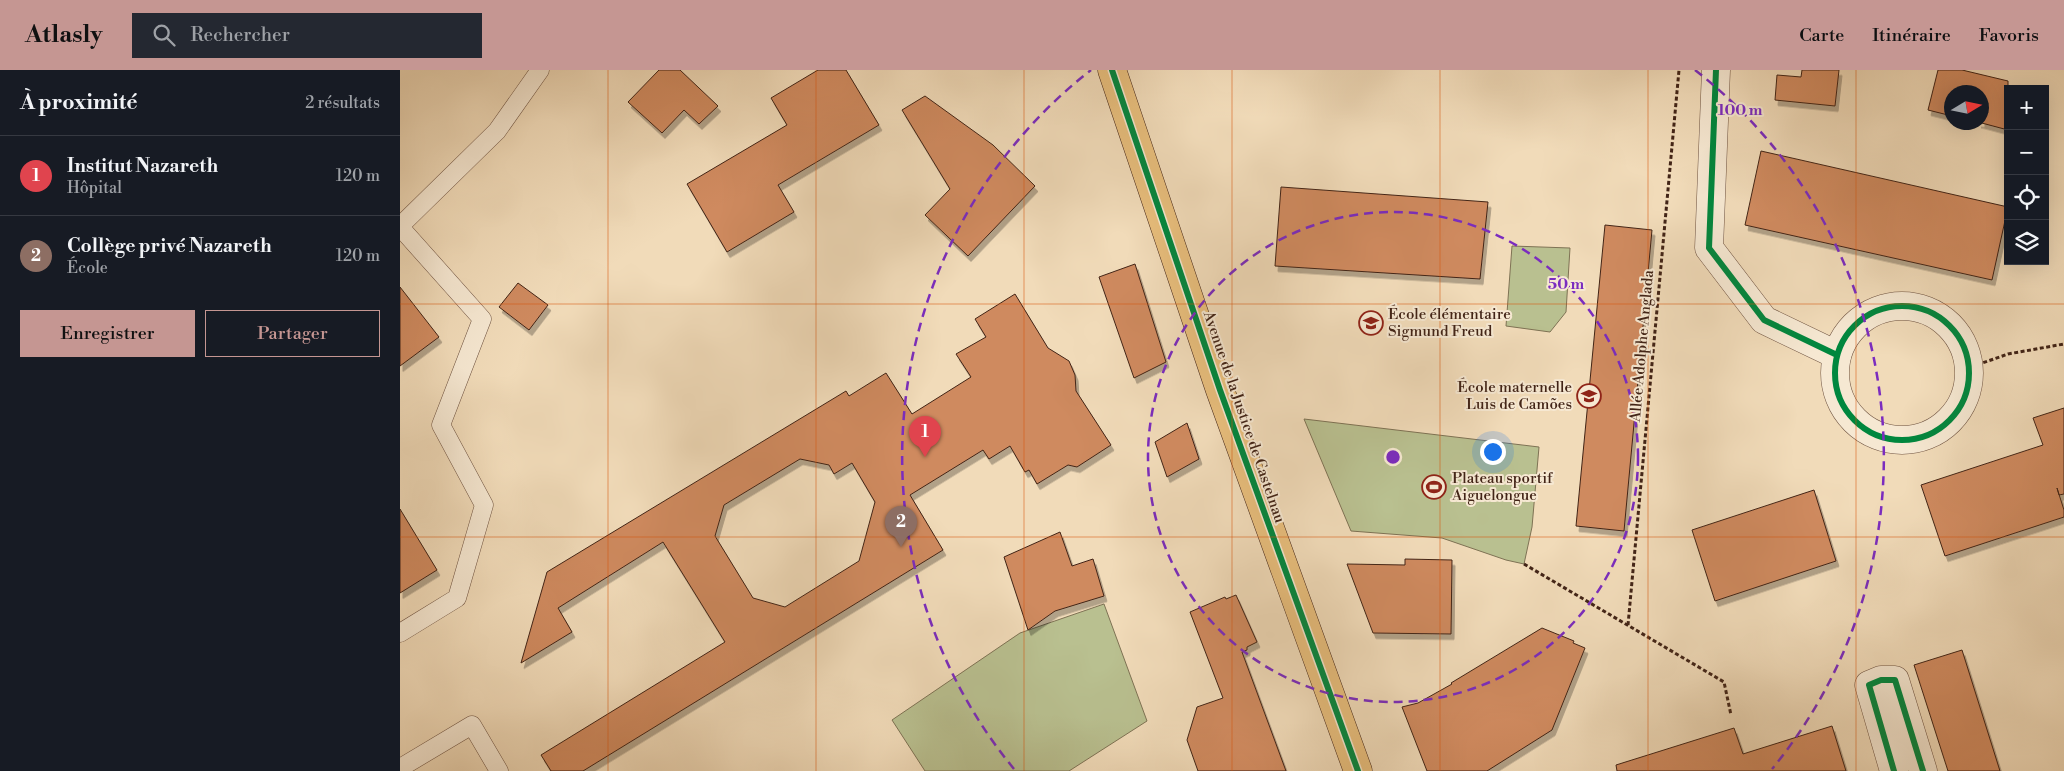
<!DOCTYPE html>
<html lang="fr">
<meta charset="utf-8">
<style>
body{margin:0;font-family:"Libre Bodoni",serif;background:#242831;color:#f1f3f6}
.controls{position:absolute;right:15px;top:15px;display:grid;overflow:hidden;border-radius:0px;box-shadow:0 5px 20px #0002}
.controls button{width:45px;height:45px;display:grid;place-items:center;padding:0;border:0;border-bottom:1px solid #363941;background:#171b24;color:#f1f3f6;font:25px sans-serif}
.compass{position:absolute;left:1544px;top:15px;width:45px;height:45px;border-radius:50%;background:#171b24;box-shadow:0 5px 20px #0002;rotate:80deg}
.you{position:absolute;left:1092px;top:381px;width:18px;height:18px;margin:-12px;border:4px solid #fff;border-radius:50%;background:#1a73e8;box-shadow:0 0 0 8px #1a73e833}
.badge{display:grid;place-items:center;width:32px;height:32px;border-radius:50%;background:#c59692;color:#fff;font-size:16px;font-weight:700}
.pin{position:absolute;translate:-50% -41px;filter:drop-shadow(0 1px 2px #0008)}
.pin::after{content:'';position:absolute;top:26px;width:18px;height:15px;background:inherit;clip-path:polygon(0 0,100% 0,50% 100%)}
.list{margin:0;padding:0;list-style:none}
h2{display:flex;justify-content:space-between;align-items:center;height:65px;margin:0;padding:0 20px;font-size:21px}
h2 small{font-size:16px;font-weight:400;color:#9ea1a6}
.list li{display:grid;grid-template-columns:32px 1fr auto;gap:15px;align-items:center;box-sizing:border-box;height:80px;padding:0 20px;border-top:1px solid #363941}
.list b{display:block;font-size:19px;white-space:nowrap}
.list p{margin:0;font-size:16px;white-space:nowrap;color:#9ea1a6}
.list em{font-size:16px;font-style:normal;color:#9ea1a6}
.actions{display:flex;gap:10px;padding:15px 20px}
.actions a{flex:1;padding:11px 0;border:1px solid #c59692;border-radius:0px;text-align:center;font-size:18px;color:#c59692}
.actions .main{background:#c59692;color:#111}
.icon{flex:none;width:28px;height:28px;fill:none;stroke:currentColor;stroke-width:2;stroke-linecap:round;stroke-linejoin:round}
.map{position:relative;flex:none;width:1664px;height:701px;overflow:hidden}
header{display:flex;align-items:center;gap:30px;box-sizing:border-box;height:70px;padding:0 25px;background:#c59692;color:#111}
header strong{font-size:24px}
nav{display:flex;gap:28px;margin-inline-start:auto;font-size:18px}
.search{width:350px;height:45px;background:#242831;display:flex;align-items:center;gap:12px;box-sizing:border-box;padding:0 18px;border-radius:0px;color:#9ea1a6;font-size:19px}
main{display:flex}
aside{flex:1;background:#171b24}
.map>svg:first-child{display:block}
.green{fill:#b9c090;stroke:#7e7254}
.building{fill:#cf8a5e;stroke:#422417;fill-rule:evenodd;filter:url(#shadow)}
.lines{fill:none;stroke-linecap:round;stroke-linejoin:round}
.lane-casing{stroke:#6e5240;stroke-width:19}
.street-casing{stroke:#6e5240;stroke-width:29}
.primary-casing{stroke:#422417;stroke-width:29}
.path{stroke:#422417;stroke-width:3;stroke-dasharray:4 2.5;stroke-linecap:butt}
.lane{stroke:#f6e8d2;stroke-width:18}
.street{stroke:#f6e8d2;stroke-width:28}
.primary{stroke:#e8be7c;stroke-width:28}
.cycleway-casing{stroke:#f6e8d2;stroke-width:9}
.cycleway{stroke:#00873e;stroke-width:6}
.grid{fill:none;stroke:#d7540d;stroke-width:1;stroke-opacity:0.55}
.ring{fill:none;stroke:#7b2cbf;stroke-width:2.5;stroke-dasharray:9 6}
.labels{text-anchor:middle;dominant-baseline:central;stroke-width:4;stroke-linejoin:round;paint-order:stroke}
.poi-label{font-size:15px;fill:#422417;stroke:#f6e8d2;text-anchor:start}
.street-label{font-size:15px;fill:#422417;stroke:#f6e8d2}
.centre{fill:#7b2cbf;stroke:#f6e8d2;stroke-width:2.5}
.ring-label{font-size:15px;text-anchor:middle;font-weight:bold;fill:#7b2cbf;stroke:#f6e8d2;stroke-width:4;stroke-linejoin:round;paint-order:stroke}
</style>
<header>
<strong>Atlasly</strong>
<div class="search"><svg class="icon" aria-label="search" viewBox="0 0 24 24"><circle cx="10" cy="10" r="6"/><path d="M15 15l6 6"/></svg>Rechercher</div>
<nav><a>Carte</a><a>Itinéraire</a><a>Favoris</a></nav>
</header>
<main>
<aside>
<h2>À proximité<small>2 résultats</small></h2>
<ul class="list">
<li><span class="badge" style="background:#e0444e">1</span><div><b>Institut Nazareth</b><p>Hôpital</p></div><em>120 m</em></li>
<li><span class="badge" style="background:#8d6e63">2</span><div><b>Collège privé Nazareth</b><p>École</p></div><em>120 m</em></li>
</ul>
<div class="actions"><a class="main">Enregistrer</a><a>Partager</a></div>
</aside>
<div class="map">
<svg width="1664" height="701" viewBox="0 0 1664 701">
<defs>
<filter id="shadow"><feDropShadow dx="3" dy="5.5" stdDeviation="0" flood-color="#0004"/></filter>
</defs>
<rect width="100%" height="100%" fill="#f1dbb9"/>
<filter id="stains"><feTurbulence type="fractalNoise" baseFrequency=".004" numOctaves="4"/><feColorMatrix values="0 0 0 0 .2 0 0 0 0 .09 0 0 0 0 .02 0 0 0 .5 -.17"/></filter>
<radialGradient id="worn" r=".72"><stop offset=".6" stop-color="#630" stop-opacity="0"/><stop offset="1" stop-color="#630" stop-opacity=".3"/></radialGradient>
<!-- green -->
<g class="green">
<path d="M 1112,176 L 1170,178 L 1166,242 L 1150,262 L 1106,256 Z"/>
<path d="M 904,349 L 1139,377 L 1132,457 L 1124,494 L 1106,490 L 1042,468 L 951,461 Z"/>
<path d="M 704,534 L 747,651 L 669,701 L 525,701 L 492,650 L 620,563 Z"/>
</g>
<!-- building -->
<g class="building">
<path d="M 259,0 L 280,0 L 318,36 L 299,54 L 284,40 L 262,63 L 228,32 Z"/>
<path d="M 418,0 L 446,0 L 479,55 L 378,115 L 394,142 L 327,182 L 287,114 L 387,55 L 371,28 Z"/>
<path d="M 1402,0 L 1439,0 L 1435,36 L 1375,30 L 1377,5 L 1401,7 Z"/>
<path d="M 1538,0 L 1562,0 L 1608,11 L 1608,60 L 1578,52 L 1582,52 L 1582,22 L 1552,22 L 1552,46 L 1528,40 Z"/>
<path d="M 525,26 L 593,75 L 635,116 L 568,186 L 525,145 L 550,119 L 502,40 Z"/>
<path d="M 1361,81 L 1608,137 L 1592,210 L 1345,155 Z"/>
<path d="M 881,117 L 1088,132 L 1080,209 L 875,196 Z"/>
<path d="M 1205,155 L 1252,160 L 1224,461 L 1176,456 Z"/>
<path d="M 735,194 L 766,292 L 734,308 L 699,207 Z"/>
<path d="M 118,213 L 148,235 L 129,260 L 99,237 Z"/>
<path d="M 0,217 L 39,267 L 0,296 Z"/>
<path d="M 615,224 L 648,278 L 669,291 L 675,305 L 676,321 L 711,375 L 677,397 L 668,395 L 637,414 L 629,400 L 625,402 L 610,376 L 589,389 L 583,380 L 510,425 L 543,480 L 183,701 L 151,701 L 141,685 L 325,572 L 263,472 L 158,538 L 172,562 L 121,593 L 147,502 L 446,321 L 449,326 L 486,303 L 512,344 L 571,307 L 556,284 L 586,267 L 575,249 ZM 400,389 L 429,395 L 434,404 L 452,393 L 475,432 L 459,491 L 385,537 L 353,528 L 315,466 L 324,435 Z"/>
<path d="M 1664,338 L 1664,424 L 1659,425 L 1657,418 L 1664,440 L 1664,447 L 1545,486 L 1521,415 L 1643,375 L 1633,348 Z"/>
<path d="M 787,353 L 799,389 L 767,407 L 755,372 Z"/>
<path d="M 1414,420 L 1436,491 L 1315,531 L 1292,460 Z"/>
<path d="M 0,439 L 37,500 L 0,523 Z"/>
<path d="M 660,462 L 672,496 L 693,489 L 704,526 L 655,541 L 628,560 L 604,487 Z"/>
<path d="M 1005,489 L 1052,490 L 1051,564 L 973,563 L 947,494 L 1005,495 Z"/>
<path d="M 836,525 L 857,572 L 847,577 L 847,580 L 842,582 L 886,701 L 798,701 L 787,670 L 797,637 L 823,628 L 790,542 L 825,527 L 826,529 Z"/>
<path d="M 1142,558 L 1174,571 L 1173,573 L 1185,578 L 1152,660 L 1087,701 L 1027,701 L 1002,637 L 1018,633 L 1052,614 L 1051,613 Z"/>
<path d="M 1562,580 L 1600,701 L 1548,701 L 1514,595 Z"/>
<path d="M 1432,656 L 1446,701 L 1217,701 L 1216,695 L 1334,658 L 1343,684 Z"/>
</g>
<g class="lines">
<!-- lane casing -->
<g class="lane-casing">
<g id="lane">
<path d="M 0,156 L 97,61 L 140,0"/>
<path d="M 0,157 L 82,249 L 41,355 L 84,435 L 57,528 L 0,563"/>
<path d="M 0,698 L 72,655 L 99,701"/>
</g>
</g>
<!-- street casing -->
<g class="street-casing">
<g id="street">
<path d="M 1316,0 L 1309,178 L 1364,250 L 1437,285"/>
<circle cx="1502" cy="303" r="67"/>
<path d="M 1494,701 L 1469,615 L 1481,610 L 1495,610 L 1523,701"/>
</g>
</g>
<!-- primary casing -->
<g class="primary-casing">
<path id="primary" d="M 712,0 L 820,320 L 958,701"/>
</g>
<!-- path -->
<g class="path">
<path d="M 1571,297 L 1608,284 L 1664,274"/>
<path d="M 1124,494 L 1324,612 L 1331,645"/>
<path d="M 1228,555 L 1279,0"/>
</g>
<!-- lane -->
<use href="#lane" class="lane"/>
<!-- street -->
<use href="#street" class="street"/>
<!-- primary -->
<use href="#primary" class="primary"/>
<!-- cycleway casing -->
<g class="cycleway-casing">
<g id="cycleway">
<path d="M 712,0 L 820,320 L 958,701"/>
<path d="M 1316,0 L 1309,178 L 1364,250 L 1437,285"/>
<circle cx="1502" cy="303" r="67"/>
<path d="M 1494,701 L 1469,615 L 1481,610 L 1495,610 L 1523,701"/>
</g>
</g>
<!-- cycleway -->
<use href="#cycleway" class="cycleway"/>
</g>
<!-- grid -->
<path class="grid" d="M 208,0 L 208,701M 416,0 L 416,701M 624,0 L 624,701M 832,0 L 832,701M 1040,0 L 1040,701M 1248,0 L 1248,701M 1456,0 L 1456,701M 0,234 L 1664,234M 0,467 L 1664,467"/>
<!-- distance rings -->
<g class="ring">
<circle cx="993" cy="387" r="245"/>
<path d="M614 699A491 491 0 0 1 691 0M1295 0A491 491 0 0 1 1372 699"/>
</g>
<!-- icons -->
<defs>
<g id="school-ring" transform="scale(1.25)"><circle r="9.5" fill="#f6e8d2" stroke="#8f2418" stroke-width="1.5"/><path d="M0-5L7-2L0 1L-7-2ZM-4 1L0 2.5L4 1V4Q0 6-4 4Z" fill="#8f2418"/></g>
<g id="stadium-ring" transform="scale(1.25)"><circle r="9.5" fill="#f6e8d2" stroke="#8f2418" stroke-width="1.5"/><path d="M0-5a6.5 5 0 1 0 0 10a6.5 5 0 1 0 0-10ZM-3.5-1.8h7v3.6h-7Z" fill="#8f2418"/></g>
</defs>
<g fill-rule="evenodd">
<use href="#school-ring" x="971" y="253"/>
<use href="#school-ring" x="1189" y="326"/>
<use href="#stadium-ring" x="1034" y="417"/>
</g>
<g class="labels">
<!-- poi labels -->
<g class="poi-label">
<text x="988" y="244">École élémentaire<tspan x="988" dy="17">Sigmund Freud</tspan></text>
<text x="1172" y="317" text-anchor="end">École maternelle<tspan x="1172" dy="17">Luis de Camões</tspan></text>
<text x="1052" y="408">Plateau sportif<tspan x="1052" dy="17">Aiguelongue</tspan></text>
</g>
<!-- street labels -->
<g class="street-label">
<text transform="translate(1242 276) rotate(-85)">Allée Adolphe Anglada</text>
<text transform="translate(844 347) rotate(71)">Avenue de la Justice de Castelnau</text>
</g>
</g>
<circle cx="993" cy="387" r="8" class="centre"/>
<g class="ring-label">
<text x="1340" y="45">100 m</text>
<text x="1166" y="219">50 m</text>
</g>
<rect width="100%" height="100%" filter="url(#stains)"/>
<rect width="100%" height="100%" fill="url(#worn)"/>
</svg>
<div class="controls">
<button>+</button>
<button>−</button>
<button><svg class="icon" aria-label="locate" viewBox="0 0 24 24"><circle cx="12" cy="12" r="6"/><path d="M12 2v4M12 18v4M2 12h4M18 12h4"/></svg></button>
<button><svg class="icon" aria-label="layers" viewBox="0 0 24 24"><path d="M12 4l9 5-9 5-9-5zM3 14l9 5 9-5"/></svg></button>
</div>
<svg class="compass" viewBox="-18 -18 36 36"><path d="M0-13l5 13h-10z" fill="#e53935"/><path d="M0 13l5-13h-10z" fill="#9ea1a6"/></svg>
<div class="you"></div>
<div class="pin badge" style="left:525px;top:387px;background:#e0444e">1</div>
<div class="pin badge" style="left:501px;top:477px;background:#8d6e63">2</div>
</div>
</main>
